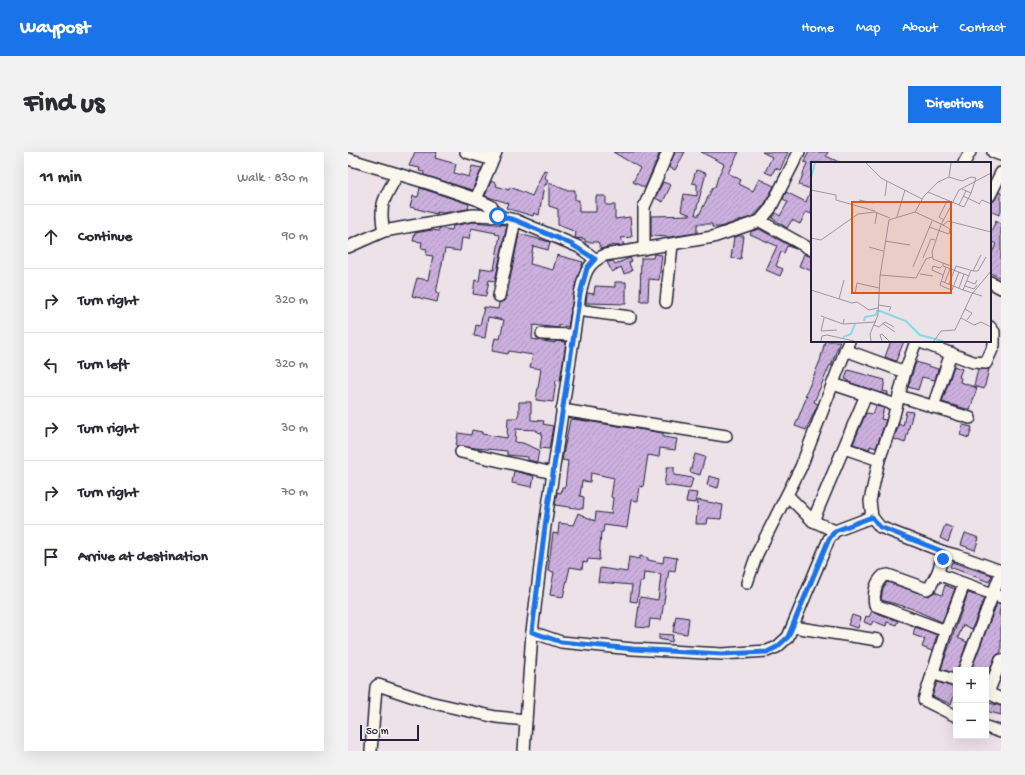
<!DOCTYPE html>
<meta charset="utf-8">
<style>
body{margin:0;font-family:"Gochi Hand",sans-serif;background:#f2f2f3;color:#2b2b33}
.controls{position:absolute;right:12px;bottom:12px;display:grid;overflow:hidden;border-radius:0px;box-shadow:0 4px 16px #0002}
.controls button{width:36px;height:36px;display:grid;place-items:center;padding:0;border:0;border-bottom:1px solid #e1e1e2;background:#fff;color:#2b2b33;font:20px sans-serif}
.scale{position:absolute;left:12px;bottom:10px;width:59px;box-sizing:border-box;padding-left:4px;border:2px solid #22223b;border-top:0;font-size:11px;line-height:14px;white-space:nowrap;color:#22223b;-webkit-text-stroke:3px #fbf7ec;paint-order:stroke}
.stop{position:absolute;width:12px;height:12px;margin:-9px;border:3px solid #1a73e8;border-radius:50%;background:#fff}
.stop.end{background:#1a73e8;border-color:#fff;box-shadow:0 1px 4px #0008}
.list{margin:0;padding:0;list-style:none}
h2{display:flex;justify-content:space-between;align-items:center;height:52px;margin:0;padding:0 16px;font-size:17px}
h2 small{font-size:13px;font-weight:400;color:#7c7c81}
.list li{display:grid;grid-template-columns:26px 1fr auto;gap:12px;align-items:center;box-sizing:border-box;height:64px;padding:0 16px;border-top:1px solid #e1e1e2}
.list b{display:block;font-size:15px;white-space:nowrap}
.list em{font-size:13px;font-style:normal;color:#7c7c81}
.icon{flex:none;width:22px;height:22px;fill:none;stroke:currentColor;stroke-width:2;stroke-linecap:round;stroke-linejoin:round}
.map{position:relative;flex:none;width:653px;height:599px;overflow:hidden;border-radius:0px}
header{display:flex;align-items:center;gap:24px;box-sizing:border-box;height:56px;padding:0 20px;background:#1a73e8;color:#fff}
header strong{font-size:19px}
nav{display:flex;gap:22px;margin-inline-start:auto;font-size:14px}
.intro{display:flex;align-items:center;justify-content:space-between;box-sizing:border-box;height:96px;padding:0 24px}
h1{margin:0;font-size:28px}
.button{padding:10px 18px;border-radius:0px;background:#1a73e8;color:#fff;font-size:14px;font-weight:700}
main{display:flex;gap:24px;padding:0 24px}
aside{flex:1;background:#fff;border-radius:0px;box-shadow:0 4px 16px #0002}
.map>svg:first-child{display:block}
.building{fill:url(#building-hatch);stroke:#22223b}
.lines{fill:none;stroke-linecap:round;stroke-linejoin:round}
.minor-casing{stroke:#22223b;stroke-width:14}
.minor{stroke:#fbf7ec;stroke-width:11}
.route{stroke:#1a73e8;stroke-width:5}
.inset-river{fill:none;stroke:#89d9e5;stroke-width:2}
.inset-road{fill:none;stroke:#9c95a3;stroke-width:1}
.view{fill:#de560e;fill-opacity:0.15;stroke:#de560e;stroke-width:2}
.inset-edge{fill:none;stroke:#22223b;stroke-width:2}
</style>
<header>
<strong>Waypost</strong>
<nav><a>Home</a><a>Map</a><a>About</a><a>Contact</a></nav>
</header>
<div class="intro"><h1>Find us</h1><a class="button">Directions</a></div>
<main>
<aside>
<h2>11 min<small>Walk · 830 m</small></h2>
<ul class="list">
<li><svg class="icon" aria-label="ahead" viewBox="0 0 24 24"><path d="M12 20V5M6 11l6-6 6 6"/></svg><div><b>Continue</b></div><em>90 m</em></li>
<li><svg class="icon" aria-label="right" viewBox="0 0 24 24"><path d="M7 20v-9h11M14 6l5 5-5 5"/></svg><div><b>Turn right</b></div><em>320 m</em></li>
<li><svg class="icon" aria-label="left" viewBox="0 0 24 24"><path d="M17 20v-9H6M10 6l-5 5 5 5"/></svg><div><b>Turn left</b></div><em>320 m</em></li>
<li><svg class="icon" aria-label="right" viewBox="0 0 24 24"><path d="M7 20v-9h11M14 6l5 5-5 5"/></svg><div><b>Turn right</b></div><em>30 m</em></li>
<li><svg class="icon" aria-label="right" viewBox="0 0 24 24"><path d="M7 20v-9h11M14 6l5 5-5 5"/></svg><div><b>Turn right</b></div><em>70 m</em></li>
<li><svg class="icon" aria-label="arrive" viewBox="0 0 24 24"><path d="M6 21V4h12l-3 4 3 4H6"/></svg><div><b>Arrive at destination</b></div></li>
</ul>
</aside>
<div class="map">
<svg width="653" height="599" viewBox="0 0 653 599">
<defs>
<pattern id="building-hatch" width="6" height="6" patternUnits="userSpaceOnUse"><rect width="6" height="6" fill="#ccb0de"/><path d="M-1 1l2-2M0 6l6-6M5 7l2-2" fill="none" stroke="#af97bf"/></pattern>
</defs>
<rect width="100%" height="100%" fill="#ede2e8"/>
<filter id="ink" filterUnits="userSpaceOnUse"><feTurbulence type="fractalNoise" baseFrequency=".025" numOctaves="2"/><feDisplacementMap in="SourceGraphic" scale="8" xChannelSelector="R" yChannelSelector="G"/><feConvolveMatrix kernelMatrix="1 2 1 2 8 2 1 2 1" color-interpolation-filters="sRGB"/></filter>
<g filter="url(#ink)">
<!-- building -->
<g class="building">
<path d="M 67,0 L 89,0 L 87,6 L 108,12 L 106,21 L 121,25 L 124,14 L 134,16 L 124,38 L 76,23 L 76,20 L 71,19 L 72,16 L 61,14 Z"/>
<path d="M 265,0 L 312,0 L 297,36 L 285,30 L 292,16 Z"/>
<path d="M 327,0 L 337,0 L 327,18 L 321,15 Z"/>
<path d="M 353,0 L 391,0 L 380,21 L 393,28 L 391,32 L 405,39 L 411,27 L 426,34 L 416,53 L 406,64 L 372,75 L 364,75 L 364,72 L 349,72 L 349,81 L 322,85 L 303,84 L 303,64 L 343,63 L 333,59 L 336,42 L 349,44 L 349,32 L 344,31 L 348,18 L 358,21 L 347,63 L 351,63 L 365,35 L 367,35 L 370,25 L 376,12 Z"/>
<path d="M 414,0 L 440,0 L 432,18 L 427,16 L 424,23 L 417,20 L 424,5 Z"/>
<path d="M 461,0 L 480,0 L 478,4 L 493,11 L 464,11 L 464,62 L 458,60 L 452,72 L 444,68 L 439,76 L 424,66 L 428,61 L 432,64 L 440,50 L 435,47 L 438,40 L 458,50 L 463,37 L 451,33 L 459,11 L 456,10 Z"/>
<path d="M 196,18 L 199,19 L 197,26 L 200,28 L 198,33 L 196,33 L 191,63 L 186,61 L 185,64 L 158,56 L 160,51 L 137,44 L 143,29 L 149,32 L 148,34 L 161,38 L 162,35 L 184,44 Z"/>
<path d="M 315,30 L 323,33 L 315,50 L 307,46 Z"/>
<path d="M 201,31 L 218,38 L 227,38 L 227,48 L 231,48 L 231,60 L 248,60 L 248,44 L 258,44 L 258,53 L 267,53 L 267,67 L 282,65 L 284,85 L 273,86 L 276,93 L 266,94 L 266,93 L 253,97 L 250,90 L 237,90 L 237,87 L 227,86 L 228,80 L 210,73 L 210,57 L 201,54 Z"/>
<path d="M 72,36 L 121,52 L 120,57 L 95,61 L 89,60 L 88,62 L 62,55 L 65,44 L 70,45 Z"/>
<path d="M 651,40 L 653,41 L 653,59 L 651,63 L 642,59 L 642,50 L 646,49 Z"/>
<path d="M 648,69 L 653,72 L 653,126 L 642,121 L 642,105 L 648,92 L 642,89 L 642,81 Z"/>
<path d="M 125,70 L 159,73 L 147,129 L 141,128 L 138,144 L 125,142 L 127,128 L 131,129 L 133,116 L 146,118 L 152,83 L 147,82 L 148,81 L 123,76 L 121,87 L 114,86 L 112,99 L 97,97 L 88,141 L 91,141 L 89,150 L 64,144 L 69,126 L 80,128 L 85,104 L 78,103 L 79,97 L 73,96 L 74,90 L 65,89 L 67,81 L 84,78 L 91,79 L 91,76 L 104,78 L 105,74 Z"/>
<path d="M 411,77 L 448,97 L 439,94 L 436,101 L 433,100 L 428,114 L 435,117 L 432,124 L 418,118 L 429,94 L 402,82 L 404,79 Z"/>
<path d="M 171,82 L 202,90 L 200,98 L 185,94 L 182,112 L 205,118 L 209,103 L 235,110 L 227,134 L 220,175 L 211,173 L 211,176 L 185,173 L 184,187 L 207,191 L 207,189 L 218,190 L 212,229 L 208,228 L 205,250 L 188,248 L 193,217 L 182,215 L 185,203 L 161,199 L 160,202 L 144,199 L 147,186 L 152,187 L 156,168 L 140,165 L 137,186 L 126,184 L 128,173 L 132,174 L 136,155 L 150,157 L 151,151 L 158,148 Z"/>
<path d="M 390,84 L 396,84 L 393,107 L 383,106 L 386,85 Z"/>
<path d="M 306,102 L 314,103 L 311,128 L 301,127 L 300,149 L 292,149 L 293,106 L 305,106 Z"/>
<path d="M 456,102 L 464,105 L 464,119 L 451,114 Z"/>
<path d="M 282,106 L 284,109 L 281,111 L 284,119 L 276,122 L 273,115 L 264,120 L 259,110 L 265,109 L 267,112 Z"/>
<path d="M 267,130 L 278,130 L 278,152 L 238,151 L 239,141 L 246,142 L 247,134 L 267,135 Z"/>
<path d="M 477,189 L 492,189 L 483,214 L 482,213 L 466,250 L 470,252 L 458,278 L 447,274 L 459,244 L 457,244 L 472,209 Z"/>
<path d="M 543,189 L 556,189 L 548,209 L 537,205 Z"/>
<path d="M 568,210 L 590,217 L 587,228 L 574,225 L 570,238 L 560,235 Z"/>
<path d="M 606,214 L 614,217 L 611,225 L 613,226 L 612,230 L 629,236 L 622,258 L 594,250 Z"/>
<path d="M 630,217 L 641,217 L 636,237 L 626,234 Z"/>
<path d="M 500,218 L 537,228 L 535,239 L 540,240 L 540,243 L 500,230 L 500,228 L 497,227 Z"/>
<path d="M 171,250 L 183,250 L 183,268 L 196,269 L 195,272 L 205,274 L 201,297 L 192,296 L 194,281 L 189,280 L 189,278 L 168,277 L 167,290 L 175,291 L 191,298 L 189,310 L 180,308 L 180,305 L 159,303 L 159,299 L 108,294 L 110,281 L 123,283 L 124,278 L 134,280 L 134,282 L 159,286 L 160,266 L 169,266 L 171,261 Z"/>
<path d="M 528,254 L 536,256 L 533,267 L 538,268 L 528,296 L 522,294 L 522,297 L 505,292 L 518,261 L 525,262 Z"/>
<path d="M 558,259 L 565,260 L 557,291 L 546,287 L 551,272 L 555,274 Z"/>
<path d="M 225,267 L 315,281 L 315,285 L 329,287 L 327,298 L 312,296 L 311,305 L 300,303 L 295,335 L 292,334 L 290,349 L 283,348 L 279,376 L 256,373 L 255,380 L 253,380 L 251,408 L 240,407 L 239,411 L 235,410 L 234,417 L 222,415 L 215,445 L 202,443 L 206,420 L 200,419 L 205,381 L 210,382 L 211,371 L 225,373 L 230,361 L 247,369 L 248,360 L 263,362 L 265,346 L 263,345 L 266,326 L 243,321 L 242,330 L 234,329 L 232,344 L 236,345 L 235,357 L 207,353 L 209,340 L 213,341 L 214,335 L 217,335 L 220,309 L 214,308 L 222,268 Z"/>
<path d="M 615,273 L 624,275 L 621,286 L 612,283 Z"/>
<path d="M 347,302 L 357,305 L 352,323 L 342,320 Z"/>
<path d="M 319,315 L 326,315 L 326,323 L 345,326 L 342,337 L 316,333 Z"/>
<path d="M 166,319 L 186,324 L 184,335 L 164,331 Z"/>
<path d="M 361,324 L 372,327 L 370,336 L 359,333 Z"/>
<path d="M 340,340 L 349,341 L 347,351 L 338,350 Z"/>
<path d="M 350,348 L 375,353 L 373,367 L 360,366 L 359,372 L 348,372 Z"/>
<path d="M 597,373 L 605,376 L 600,390 L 592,386 Z"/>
<path d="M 617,381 L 631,386 L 627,398 L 613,393 Z"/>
<path d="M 292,404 L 300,406 L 300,408 L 315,411 L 316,404 L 329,406 L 327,419 L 321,418 L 313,468 L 302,467 L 301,476 L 288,475 L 292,445 L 310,448 L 313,422 L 296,420 L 295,430 L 292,430 L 289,450 L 282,449 L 284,433 L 250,430 L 252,416 L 279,420 L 281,405 L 292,407 Z"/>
<path d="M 604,410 L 644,423 L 641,430 L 602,415 Z"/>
<path d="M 539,430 L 580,444 L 587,440 L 594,443 L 597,433 L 607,437 L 594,470 L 562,456 L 533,448 L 535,436 Z"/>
<path d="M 620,441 L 636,446 L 624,477 L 615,473 L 610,486 L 619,490 L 608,522 L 593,517 Z"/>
<path d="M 649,451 L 653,452 L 651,463 L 653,464 L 653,501 L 647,505 L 638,527 L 638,518 L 623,518 Z"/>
<path d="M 524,459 L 550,469 L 548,473 L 539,470 L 538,474 L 525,469 L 523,473 L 516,470 L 518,464 L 521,465 Z"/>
<path d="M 504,463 L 513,466 L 510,476 L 500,473 Z"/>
<path d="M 328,464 L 341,466 L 339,482 L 325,480 Z"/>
<path d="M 567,475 L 589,483 L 584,499 L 574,495 L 577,487 L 565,483 Z"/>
<path d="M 311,482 L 325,483 L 324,490 L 311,487 Z"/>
<path d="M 589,530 L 608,536 L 608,545 L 606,544 L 603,552 L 584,544 Z"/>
<path d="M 638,550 L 653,554 L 653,563 L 638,559 Z"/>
</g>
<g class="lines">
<!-- minor casing -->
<g class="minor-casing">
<g id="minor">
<path d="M 118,0 L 145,8"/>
<path d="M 645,0 L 653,3"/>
<path d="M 0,7 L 83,32 L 128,47 L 143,54 L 150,64"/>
<path d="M 616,11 L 622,0"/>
<path d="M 642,43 L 653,21"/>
<path d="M 128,47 L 148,0"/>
<path d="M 412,69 L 464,98"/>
<path d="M 36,79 C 30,52 37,45 50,22"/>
<path d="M 0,95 L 36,79 L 125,63 L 150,64 L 167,68 L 231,95 L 247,107"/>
<path d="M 296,97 L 296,55 L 320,0"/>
<path d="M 642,130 L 653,136"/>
<path d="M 151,144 L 167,68"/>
<path d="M 318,150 L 324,93"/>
<path d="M 229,158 L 282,165"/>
<path d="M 194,182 L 225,183"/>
<path d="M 568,189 L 557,220 L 544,271 L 531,308 L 522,349 L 524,365 L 532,375 L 596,400 L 590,420 L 595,424 L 653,445"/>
<path d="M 570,189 L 625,210 L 638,211 L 646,193 L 646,180 L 642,175"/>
<path d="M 497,198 L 557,220"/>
<path d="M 485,232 L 518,243"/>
<path d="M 551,244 L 622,266"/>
<path d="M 585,255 L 603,201"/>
<path d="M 214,258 L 378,284"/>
<path d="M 496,296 L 531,308"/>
<path d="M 113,300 L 205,321"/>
<path d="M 440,344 L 465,369 L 487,379"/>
<path d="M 465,369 L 518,243 L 548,253"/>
<path d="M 596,400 L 611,404 L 653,419"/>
<path d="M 590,420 L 582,435 L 579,437 L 540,423 L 535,424 C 527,431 525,443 527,453 L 598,479"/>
<path d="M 399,431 L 409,402 L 453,315 L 501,189"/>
<path d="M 445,475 L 530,488"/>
<path d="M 184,480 L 213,490 L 285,497 L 374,502 L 419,499 L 429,495 L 440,485 L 481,387 L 487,379 L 524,365"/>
<path d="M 616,518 L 653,421"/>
<path d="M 584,521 L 608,529"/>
<path d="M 638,540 L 653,547"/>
<path d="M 640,541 L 653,508"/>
<path d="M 608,564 L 576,548 L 598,479 L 616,432"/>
<path d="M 638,575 L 653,580"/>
<path d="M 23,599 L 28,535 L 30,533 L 81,550 L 148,565 L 178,568"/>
<path d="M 176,599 L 184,480 L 197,374 L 232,142 C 236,124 238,111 257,103 L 365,85 L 412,69 L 422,57 L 451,0"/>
</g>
</g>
<!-- minor -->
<use href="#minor" class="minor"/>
</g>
</g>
<g class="lines" filter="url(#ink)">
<!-- route -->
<path class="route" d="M 150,64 L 167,68 L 223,92 L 247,107 L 239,116 L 232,142 L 197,374 L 184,480 L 213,490 L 285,497 L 374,502 L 419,500 L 429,495 L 440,485 L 481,387 L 487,379 L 524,365 L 532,375 L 596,400 L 595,407"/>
</g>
<!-- overview -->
<g transform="translate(463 10)">
<rect width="180" height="180" fill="#ede2e8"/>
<path class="inset-river" d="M 0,16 L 4,1M 53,159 L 54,155 L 65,153 L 66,149 L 69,149 L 95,159 L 109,173 L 132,179M 32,175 L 40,172 L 44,162"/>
<path class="inset-road" d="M 55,1 L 70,16 L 111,37M 138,15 L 151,19 L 160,15 L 165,16 L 160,31M 0,28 L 25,33 L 25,38 L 64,49M 117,30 L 153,45 L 160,31 L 151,27M 74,34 L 76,19M 152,34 L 169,42M 48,38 L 63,41M 168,42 L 171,38 L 180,42M 148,43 L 155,29M 104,50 L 132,63 L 137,59 L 180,70M 86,55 L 94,28M 133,58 L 128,55 L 136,39M 64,62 L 66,50M 118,65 L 138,72 L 139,67 L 132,63M 0,76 L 10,78 L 47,52 L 64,50 L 79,56M 74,79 L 99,83M 58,85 L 72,89M 112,96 L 120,77 L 124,78M 132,101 L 140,104 L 134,120M 131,104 L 129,106 L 122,104 L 121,108 L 132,113M 102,105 L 121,59M 135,105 L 129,123 L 133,125 L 141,128 L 148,110M 162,109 L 167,109 L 175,95M 109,112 L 122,114M 69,113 L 105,116 L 115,97 L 121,95M 158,114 L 132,104 L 132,101 L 122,97 L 121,90 L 130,63 L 148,28 L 180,11M 130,119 L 152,128 L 160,108 L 162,109 L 170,93M 156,119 L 164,122 L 166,118M 138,122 L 145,104 L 159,108M 154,124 L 163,127 L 166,123M 148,126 L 153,112M 0,128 L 41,141 L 46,140 L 58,148 L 67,146M 152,128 L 171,134M 44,132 L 46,121 L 68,126M 28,137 L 33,118M 67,143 L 80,145 L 78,149M 154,147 L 161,151 L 156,158M 10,154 L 32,162M 13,156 L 10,169 L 26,168M 150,156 L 163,163 L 170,160 L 180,165M 33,157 L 32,162 L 65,160M 71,161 L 84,170M 63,163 L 68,165 L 74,160 L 83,165M 10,179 L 11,174 L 16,173 L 43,179M 60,179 L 59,172 L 67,153 L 69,114 L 78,58 L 104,50 L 113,34 L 127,20 L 138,15 L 140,1M 71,179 L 69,173 L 71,172 L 78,179M 123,179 L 130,169 L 144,168 L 161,132 L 180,109"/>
<path class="view" d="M 41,40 L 140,40 L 140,131 L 41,131 Z"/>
<rect width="180" height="180" class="inset-edge"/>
</g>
</svg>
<div class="controls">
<button>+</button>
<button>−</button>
</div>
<div class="scale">50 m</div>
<div class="stop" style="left:150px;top:64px"></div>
<div class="stop end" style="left:595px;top:407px"></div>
</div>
</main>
